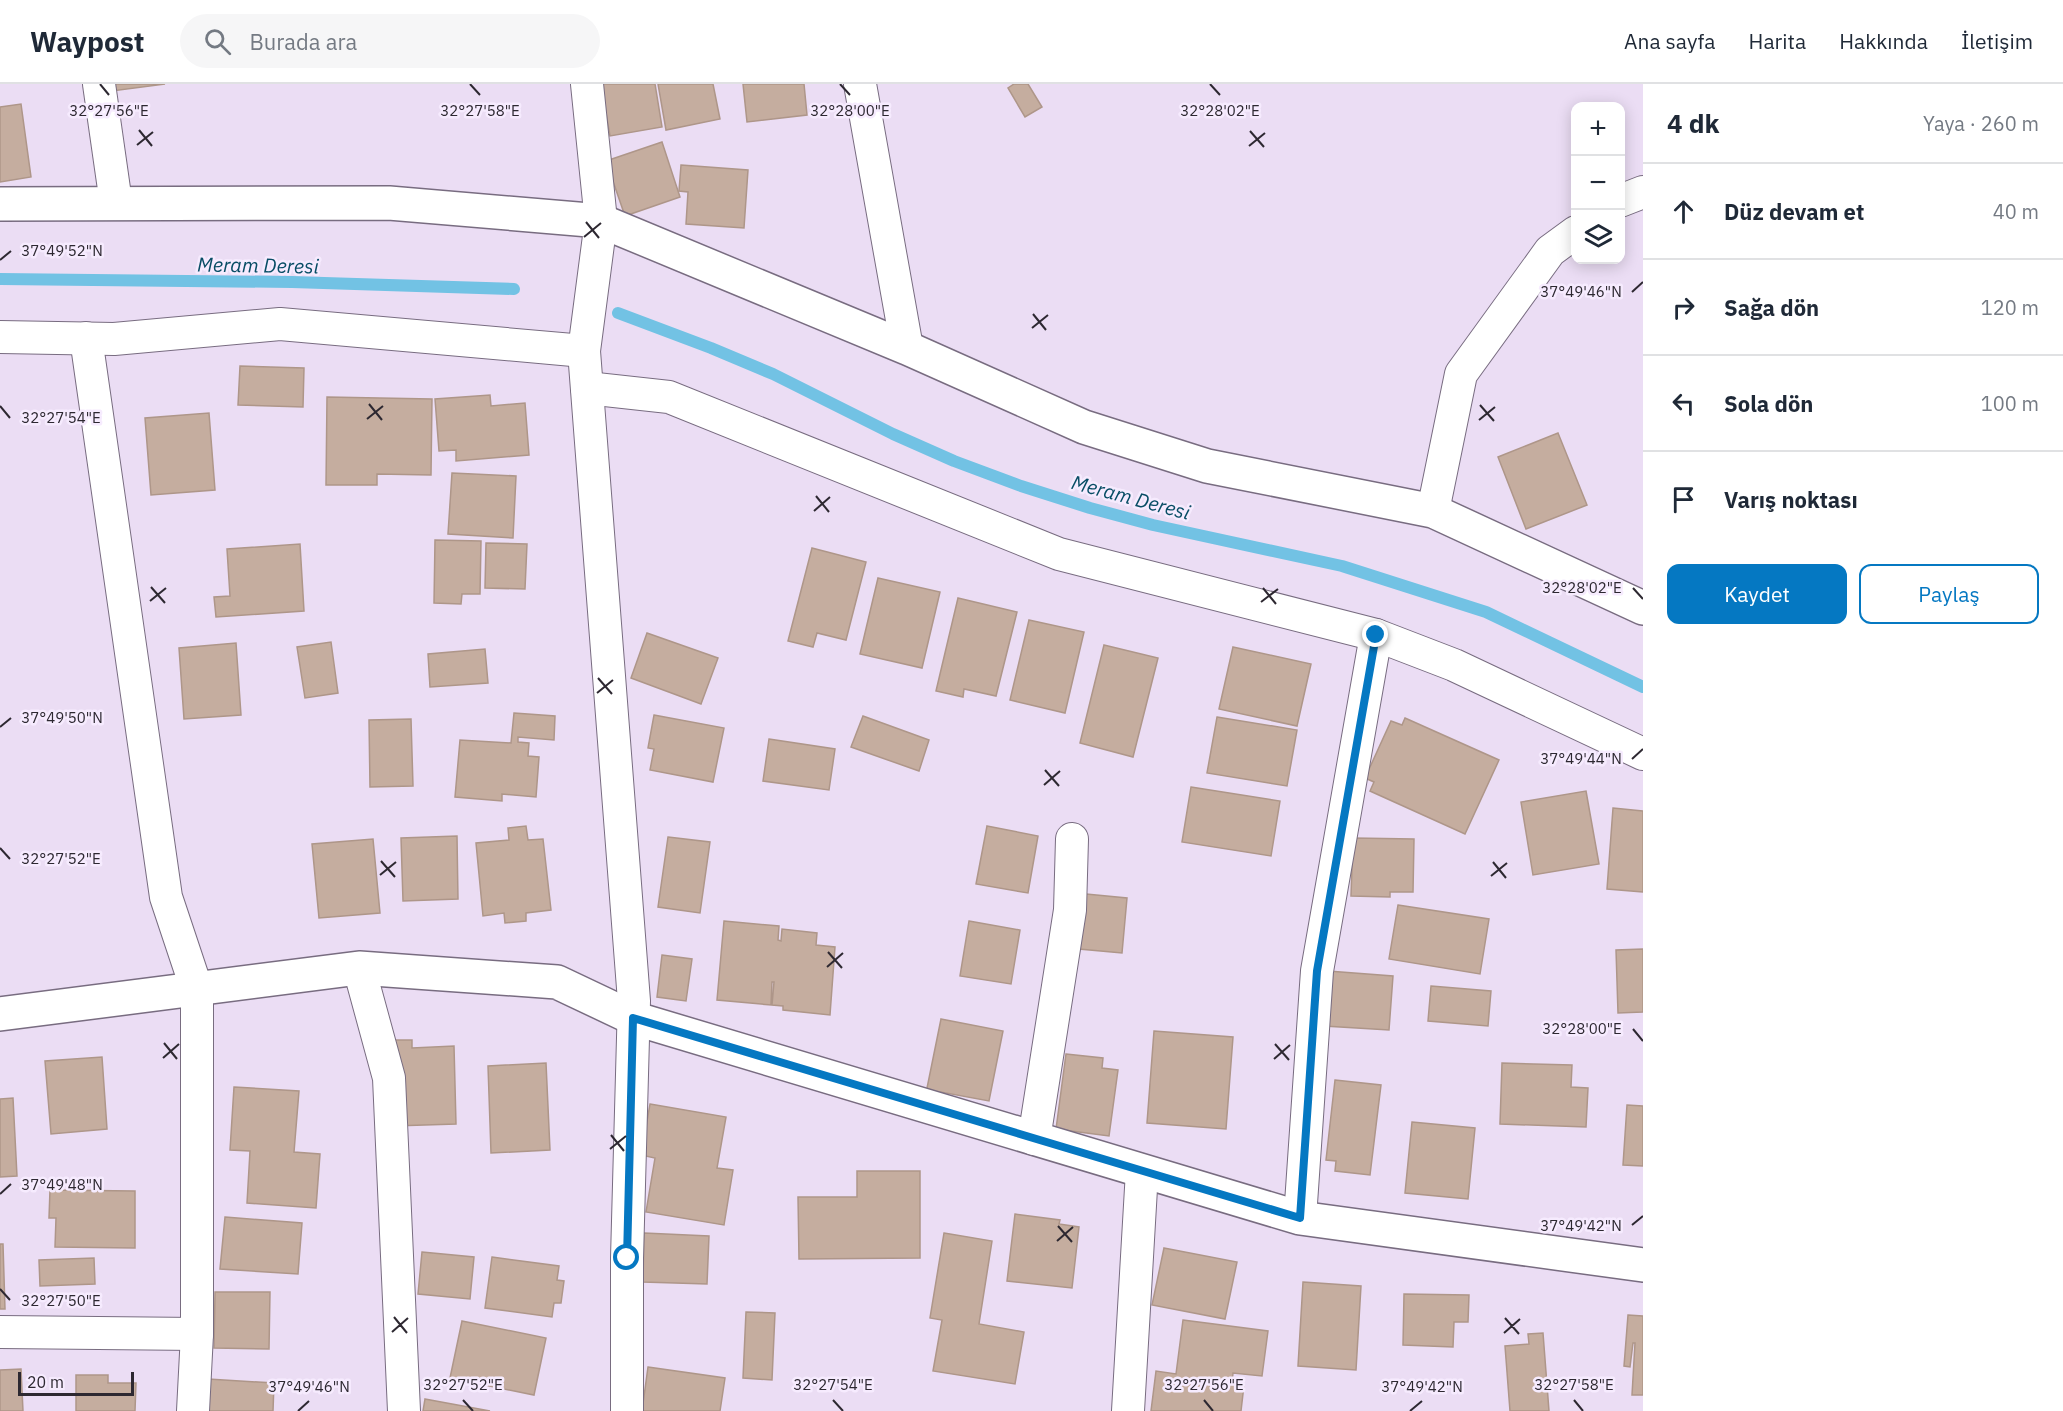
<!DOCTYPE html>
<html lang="tr">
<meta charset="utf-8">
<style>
body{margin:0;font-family:"IBM Plex Sans",sans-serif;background:#f6f6f7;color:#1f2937}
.controls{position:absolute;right:18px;top:18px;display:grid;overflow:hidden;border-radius:12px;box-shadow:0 3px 15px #0003}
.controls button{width:54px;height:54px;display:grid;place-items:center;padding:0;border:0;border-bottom:2px solid #e0e1e3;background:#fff;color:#1f2937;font:30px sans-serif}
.scale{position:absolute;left:18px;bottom:15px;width:116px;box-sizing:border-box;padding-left:6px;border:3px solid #2d2831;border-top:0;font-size:16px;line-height:21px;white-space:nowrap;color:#2d2831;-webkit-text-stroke:4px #f6ebfe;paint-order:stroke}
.stop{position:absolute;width:18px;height:18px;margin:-14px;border:4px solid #0578c2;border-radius:50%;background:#fff}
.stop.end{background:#0578c2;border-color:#fff;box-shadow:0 2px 6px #0008}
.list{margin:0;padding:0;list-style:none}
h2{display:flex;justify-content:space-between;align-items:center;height:78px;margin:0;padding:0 24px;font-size:26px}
h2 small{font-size:20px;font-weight:400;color:#747a83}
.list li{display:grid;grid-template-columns:39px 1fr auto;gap:18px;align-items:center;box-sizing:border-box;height:96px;padding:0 24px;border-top:2px solid #e0e1e3}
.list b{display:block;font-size:22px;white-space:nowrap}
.list em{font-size:20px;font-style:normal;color:#747a83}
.actions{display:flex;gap:12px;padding:18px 24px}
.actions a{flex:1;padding:14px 0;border:2px solid #0578c2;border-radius:12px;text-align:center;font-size:21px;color:#0578c2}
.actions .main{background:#0578c2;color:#fff}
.icon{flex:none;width:33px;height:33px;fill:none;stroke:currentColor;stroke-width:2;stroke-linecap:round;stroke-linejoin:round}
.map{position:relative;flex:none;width:1643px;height:1327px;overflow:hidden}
header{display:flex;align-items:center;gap:36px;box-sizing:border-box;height:84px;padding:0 30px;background:#fff;border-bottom:2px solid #e0e1e3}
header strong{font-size:28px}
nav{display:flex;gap:33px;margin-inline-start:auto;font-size:21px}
.search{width:420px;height:54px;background:#f6f6f7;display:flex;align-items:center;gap:15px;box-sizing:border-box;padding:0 21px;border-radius:33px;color:#747a83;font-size:22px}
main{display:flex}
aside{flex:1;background:#fff}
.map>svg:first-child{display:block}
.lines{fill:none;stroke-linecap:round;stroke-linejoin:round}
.stream{stroke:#72c2e4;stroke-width:12}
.building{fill:#c5ad9f;stroke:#ae9689;stroke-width:1.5}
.street-casing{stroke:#786c80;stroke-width:34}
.secondary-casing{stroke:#786c80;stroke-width:36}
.street{stroke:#fff;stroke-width:32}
.secondary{stroke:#fff;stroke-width:33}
.route{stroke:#0578c2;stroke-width:8}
.ticks{fill:none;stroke:#2d2831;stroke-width:2}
.labels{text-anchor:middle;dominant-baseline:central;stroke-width:5;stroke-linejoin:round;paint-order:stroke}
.water-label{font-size:20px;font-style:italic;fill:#084d65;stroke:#f6ebfe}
.ticks-label{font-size:15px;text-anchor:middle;fill:#2d2831;stroke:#f6ebfe;stroke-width:5;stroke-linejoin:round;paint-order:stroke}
</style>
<header>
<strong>Waypost</strong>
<div class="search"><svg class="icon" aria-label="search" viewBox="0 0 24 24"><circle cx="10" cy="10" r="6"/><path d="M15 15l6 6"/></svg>Burada ara</div>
<nav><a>Ana sayfa</a><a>Harita</a><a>Hakkında</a><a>İletişim</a></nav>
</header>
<main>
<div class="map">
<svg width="1643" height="1327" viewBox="0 0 1643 1327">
<rect width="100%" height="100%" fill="#ebddf4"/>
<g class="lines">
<!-- stream -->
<g class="stream">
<path d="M 0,195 L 292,198 L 514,205"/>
<path d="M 618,229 L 711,264 L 773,290 L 893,350 L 954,377 L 1021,402 L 1090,424 L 1153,441 L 1342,482 L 1486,528 L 1643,603"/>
</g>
</g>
<!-- building -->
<g class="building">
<path d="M 112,0 L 165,0 L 112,7 Z"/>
<path d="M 601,0 L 655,0 L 662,43 L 610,52 Z"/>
<path d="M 658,0 L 713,0 L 720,35 L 666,46 Z"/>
<path d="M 743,0 L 804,0 L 807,31 L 747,38 Z"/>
<path d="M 1014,0 L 1028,0 L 1042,23 L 1025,33 L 1008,4 Z"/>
<path d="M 21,20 L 31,93 L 0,98 L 0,23 Z"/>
<path d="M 662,58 L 680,113 L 625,132 L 606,77 Z"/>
<path d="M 681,81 L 748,86 L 744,144 L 686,140 L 688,108 L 679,107 Z"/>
<path d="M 240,282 L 304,284 L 303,323 L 238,321 Z"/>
<path d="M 490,311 L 491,322 L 525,319 L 529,371 L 456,377 L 456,366 L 439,367 L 435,315 Z"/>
<path d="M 327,313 L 432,315 L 431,391 L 377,390 L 377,401 L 326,401 Z"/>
<path d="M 209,329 L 215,406 L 151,411 L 145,334 Z"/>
<path d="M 1558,349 L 1587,421 L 1526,445 L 1498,373 Z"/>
<path d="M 452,389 L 516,392 L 513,454 L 448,450 Z"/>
<path d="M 435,456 L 481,457 L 480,510 L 462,510 L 461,520 L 434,519 Z"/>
<path d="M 486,459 L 527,460 L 525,505 L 485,504 Z"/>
<path d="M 300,460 L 304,527 L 216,533 L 214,513 L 230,512 L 227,465 Z"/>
<path d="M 812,464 L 866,478 L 846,556 L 817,549 L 813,563 L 788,557 Z"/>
<path d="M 878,494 L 940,508 L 922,584 L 860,570 Z"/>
<path d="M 958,514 L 1017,528 L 996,612 L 964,605 L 963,613 L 936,607 Z"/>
<path d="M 1029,536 L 1084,548 L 1065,629 L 1010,616 Z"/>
<path d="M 647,549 L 718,574 L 701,620 L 631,594 Z"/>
<path d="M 331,558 L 338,609 L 305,614 L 297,563 Z"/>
<path d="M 236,559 L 241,631 L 184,635 L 179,564 Z"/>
<path d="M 1104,561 L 1158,574 L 1133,673 L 1080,659 Z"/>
<path d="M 1233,563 L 1311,580 L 1297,642 L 1219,625 Z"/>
<path d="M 485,565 L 488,599 L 430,603 L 428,570 Z"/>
<path d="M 514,629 L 555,632 L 554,656 L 518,653 L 518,658 L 529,659 L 528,672 L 539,673 L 536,713 L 502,710 L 502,717 L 455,713 L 460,656 L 511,659 Z"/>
<path d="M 654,631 L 724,644 L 713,698 L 650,686 L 654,665 L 648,664 Z"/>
<path d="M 863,632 L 929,656 L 919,687 L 851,663 Z"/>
<path d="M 1217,633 L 1297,646 L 1287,702 L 1207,689 Z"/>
<path d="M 1405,634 L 1499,676 L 1465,750 L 1370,707 L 1374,698 L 1365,694 L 1391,637 L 1402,641 Z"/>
<path d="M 411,635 L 413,702 L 370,703 L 369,636 Z"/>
<path d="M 769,655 L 835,665 L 829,706 L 763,697 Z"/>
<path d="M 1191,703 L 1280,717 L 1271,772 L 1182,758 Z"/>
<path d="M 1586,707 L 1599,780 L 1533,791 L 1521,718 Z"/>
<path d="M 1613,724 L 1643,727 L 1643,808 L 1607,805 Z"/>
<path d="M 526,742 L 528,756 L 543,755 L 551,826 L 526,829 L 526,837 L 505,839 L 504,829 L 483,832 L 476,759 L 509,756 L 508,744 Z"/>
<path d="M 987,742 L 1038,752 L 1028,809 L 976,800 Z"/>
<path d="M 457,752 L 458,815 L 403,817 L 401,754 Z"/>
<path d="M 668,753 L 710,758 L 700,829 L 658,823 Z"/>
<path d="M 1353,754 L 1414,755 L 1413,808 L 1390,808 L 1390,813 L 1351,812 Z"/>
<path d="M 373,755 L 380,829 L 319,834 L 312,760 Z"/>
<path d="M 1086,810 L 1127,814 L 1122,869 L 1079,865 Z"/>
<path d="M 1398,821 L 1489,835 L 1480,890 L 1389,875 Z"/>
<path d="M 724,837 L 779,842 L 778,856 L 781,857 L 782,845 L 817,849 L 816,861 L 835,863 L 830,931 L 783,926 L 783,922 L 772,921 L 774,898 L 772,898 L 771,921 L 717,916 Z"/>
<path d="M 969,837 L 1020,846 L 1011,900 L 960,892 Z"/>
<path d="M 1643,865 L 1643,928 L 1618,929 L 1616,866 Z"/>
<path d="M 662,871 L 692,875 L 686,917 L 657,913 Z"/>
<path d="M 1328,887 L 1393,892 L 1389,946 L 1324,942 Z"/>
<path d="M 1431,902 L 1491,907 L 1488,942 L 1428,937 Z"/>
<path d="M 941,935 L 1003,947 L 989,1017 L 941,1008 L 939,1017 L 925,1014 Z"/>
<path d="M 1154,947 L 1233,953 L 1226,1045 L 1147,1039 Z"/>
<path d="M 391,956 L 412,956 L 412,964 L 454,962 L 456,1040 L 393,1042 Z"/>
<path d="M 1066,970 L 1103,974 L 1102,984 L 1118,986 L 1109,1052 L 1056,1045 Z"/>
<path d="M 102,973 L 107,1045 L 51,1050 L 45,977 Z"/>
<path d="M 546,979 L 550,1066 L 491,1069 L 488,982 Z"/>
<path d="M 1502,979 L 1572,981 L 1571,1003 L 1588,1004 L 1586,1043 L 1500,1040 Z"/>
<path d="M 1335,996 L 1381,1001 L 1370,1091 L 1335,1087 L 1336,1077 L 1326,1076 Z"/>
<path d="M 234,1003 L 299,1007 L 294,1068 L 320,1070 L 316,1124 L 247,1119 L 250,1067 L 230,1066 Z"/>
<path d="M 13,1014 L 17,1092 L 0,1093 L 0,1015 Z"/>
<path d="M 650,1020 L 726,1033 L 717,1084 L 733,1086 L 724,1141 L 646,1128 L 655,1074 L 641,1071 Z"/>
<path d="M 1627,1021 L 1643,1022 L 1643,1082 L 1623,1081 Z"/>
<path d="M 1412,1038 L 1475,1044 L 1468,1115 L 1405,1109 Z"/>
<path d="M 857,1087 L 920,1087 L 920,1174 L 799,1175 L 798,1113 L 857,1113 Z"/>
<path d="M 50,1106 L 135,1107 L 135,1164 L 55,1163 L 56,1134 L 49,1134 Z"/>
<path d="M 1015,1130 L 1060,1136 L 1059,1140 L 1079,1143 L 1072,1204 L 1007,1197 Z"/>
<path d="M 225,1133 L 302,1139 L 298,1190 L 220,1185 Z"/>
<path d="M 644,1149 L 709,1152 L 707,1200 L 643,1198 Z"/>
<path d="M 944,1149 L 992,1157 L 979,1240 L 1024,1248 L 1015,1300 L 933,1287 L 942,1236 L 930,1234 Z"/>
<path d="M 0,1160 L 3,1160 L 5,1225 L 0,1225 Z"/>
<path d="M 1164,1164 L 1237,1178 L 1225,1235 L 1152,1221 Z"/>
<path d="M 422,1168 L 474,1173 L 470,1215 L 418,1210 Z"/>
<path d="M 492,1173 L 559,1182 L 557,1196 L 564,1197 L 561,1219 L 554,1219 L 552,1233 L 485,1224 Z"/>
<path d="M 94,1174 L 95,1200 L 40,1202 L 39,1176 Z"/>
<path d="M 1303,1198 L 1361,1202 L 1356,1286 L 1298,1282 Z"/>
<path d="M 215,1208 L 270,1208 L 269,1265 L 214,1264 Z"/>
<path d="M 1404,1210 L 1469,1211 L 1468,1238 L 1454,1238 L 1453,1263 L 1403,1261 Z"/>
<path d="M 746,1228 L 775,1229 L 772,1296 L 743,1294 Z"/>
<path d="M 1628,1231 L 1643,1232 L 1643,1311 L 1632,1311 L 1635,1259 L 1633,1259 L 1630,1283 L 1624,1282 Z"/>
<path d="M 1183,1236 L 1268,1247 L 1262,1292 L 1233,1289 L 1232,1299 L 1244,1301 L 1241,1327 L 1151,1327 L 1156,1287 L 1176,1290 Z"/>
<path d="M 462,1237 L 546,1254 L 534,1311 L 450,1294 Z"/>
<path d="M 1543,1249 L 1549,1327 L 1510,1327 L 1505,1262 L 1529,1260 L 1528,1250 Z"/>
<path d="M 648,1283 L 725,1294 L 720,1327 L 642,1327 Z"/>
<path d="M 21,1285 L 23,1327 L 0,1327 L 0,1286 Z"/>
<path d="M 76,1291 L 108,1291 L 108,1299 L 136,1299 L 135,1327 L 76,1327 Z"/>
<path d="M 208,1295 L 274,1299 L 273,1327 L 195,1327 Z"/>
<path d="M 425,1315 L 490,1327 L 423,1327 Z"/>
</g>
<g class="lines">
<!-- street casing -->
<g class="street-casing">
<g id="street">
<path d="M 99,0 L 116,119"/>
<path d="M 587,0 L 601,137 L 584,267 L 634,917 L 627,1174 L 627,1327"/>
<path d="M 860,0 L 907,264"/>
<path d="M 1620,117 L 1643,108"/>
<path d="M 0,253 L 114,255 L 280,240 L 584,267"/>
<path d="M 86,254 L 166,813 L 197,906 L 197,1250 L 193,1327"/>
<path d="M 587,304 L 669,313 L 1059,470 L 1376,551 L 1454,581 L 1643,670"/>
<path d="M 1433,427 L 1461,290 L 1550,167 L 1576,148"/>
<path d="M 359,884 L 389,994 L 404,1327"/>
<path d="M 1034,1055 L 1070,826 L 1072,755"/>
<path d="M 1300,1134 L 1317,887 L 1376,551"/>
<path d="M 0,1248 L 197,1250"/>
<path d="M 1128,1327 L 1142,1087"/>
</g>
</g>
<!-- secondary casing -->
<g class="secondary-casing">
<g id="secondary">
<path d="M 0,120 L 389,119 L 601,137 L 907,264 L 1084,343 L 1207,382 L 1433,427 L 1643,524"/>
<path d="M 0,930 L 359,884 L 557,898 L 633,934 L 1300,1134 L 1643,1181"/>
</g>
</g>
<!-- street -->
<use href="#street" class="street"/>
<!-- secondary -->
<use href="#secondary" class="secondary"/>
</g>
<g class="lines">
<!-- route -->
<path class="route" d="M 627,1174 L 633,934 L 1300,1134 L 1317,887 L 1376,551"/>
</g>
<!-- ticks -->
<path class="ticks" d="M 100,0 L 109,11M 470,0 L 480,11M 840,0 L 850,11M 1210,0 L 1220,11M 139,46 L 152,62M 1250,47 L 1264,63M 137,61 L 153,48M 1249,62 L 1265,49M 586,138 L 599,154M 584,153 L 601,139M 0,176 L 11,167M 1632,208 L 1643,198M 1033,230 L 1046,246M 1032,244 L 1048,231M 369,320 L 382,336M 1480,321 L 1494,337M 0,322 L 10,334M 367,335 L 383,322M 1479,336 L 1495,323M 816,412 L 829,428M 814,427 L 830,413M 151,503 L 165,519M 1263,504 L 1276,520M 1633,504 L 1643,515M 150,517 L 166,504M 1261,518 L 1278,505M 598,594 L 612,610M 597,609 L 613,596M 0,643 L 11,634M 1632,675 L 1643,665M 1045,686 L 1059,702M 1044,701 L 1060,687M 0,764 L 10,775M 381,777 L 395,793M 1493,778 L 1506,794M 380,791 L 396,778M 1491,792 L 1507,779M 828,868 L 842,884M 827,883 L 843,869M 1633,945 L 1643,957M 164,959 L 177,975M 1275,960 L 1289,976M 163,974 L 179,960M 1274,975 L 1290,961M 611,1051 L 624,1067M 610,1065 L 626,1052M 0,1110 L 11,1100M 1632,1141 L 1643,1132M 1058,1142 L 1072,1158M 1057,1157 L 1073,1143M 0,1205 L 10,1216M 394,1233 L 407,1249M 1505,1234 L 1519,1250M 392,1248 L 408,1234M 1504,1249 L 1520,1235M 463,1316 L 473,1327M 833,1316 L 843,1327M 1204,1316 L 1213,1327M 1574,1316 L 1583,1327M 298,1327 L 309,1317M 1410,1327 L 1422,1317"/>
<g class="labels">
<!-- water labels -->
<g class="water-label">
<text transform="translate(258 181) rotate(1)">Meram Deresi</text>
<text transform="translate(1131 413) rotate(15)">Meram Deresi</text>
</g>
</g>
<g class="ticks-label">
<text x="109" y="32">32°27'56"E</text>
<text x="850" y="32">32°28'00"E</text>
<text x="1220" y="32">32°28'02"E</text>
<text x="480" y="32">32°27'58"E</text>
<text x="62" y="172">37°49'52"N</text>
<text x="1581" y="213">37°49'46"N</text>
<text x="61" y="339">32°27'54"E</text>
<text x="1582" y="509">32°28'02"E</text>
<text x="62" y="639">37°49'50"N</text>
<text x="1581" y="680">37°49'44"N</text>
<text x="61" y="780">32°27'52"E</text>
<text x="1582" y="950">32°28'00"E</text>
<text x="62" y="1106">37°49'48"N</text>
<text x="1581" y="1147">37°49'42"N</text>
<text x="61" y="1222">32°27'50"E</text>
<text x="463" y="1306">32°27'52"E</text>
<text x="833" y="1306">32°27'54"E</text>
<text x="1204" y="1306">32°27'56"E</text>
<text x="1574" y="1306">32°27'58"E</text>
<text x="309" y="1308">37°49'46"N</text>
<text x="1422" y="1308">37°49'42"N</text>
</g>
</svg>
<div class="controls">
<button>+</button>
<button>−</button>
<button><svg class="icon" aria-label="layers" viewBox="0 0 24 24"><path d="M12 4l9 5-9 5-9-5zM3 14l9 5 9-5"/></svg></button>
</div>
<div class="scale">20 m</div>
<div class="stop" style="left:627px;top:1174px"></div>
<div class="stop end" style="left:1376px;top:551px"></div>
</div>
<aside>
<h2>4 dk<small>Yaya · 260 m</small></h2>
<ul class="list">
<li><svg class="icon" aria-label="ahead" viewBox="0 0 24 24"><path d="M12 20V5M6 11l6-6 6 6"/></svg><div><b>Düz devam et</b></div><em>40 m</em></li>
<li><svg class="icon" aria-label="right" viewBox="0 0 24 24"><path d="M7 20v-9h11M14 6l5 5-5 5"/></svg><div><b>Sağa dön</b></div><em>120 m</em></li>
<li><svg class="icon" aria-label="left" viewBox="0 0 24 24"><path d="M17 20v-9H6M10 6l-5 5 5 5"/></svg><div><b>Sola dön</b></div><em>100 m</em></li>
<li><svg class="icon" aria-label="arrive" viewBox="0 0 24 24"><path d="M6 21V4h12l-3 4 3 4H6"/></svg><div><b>Varış noktası</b></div></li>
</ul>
<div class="actions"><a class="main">Kaydet</a><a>Paylaş</a></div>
</aside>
</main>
